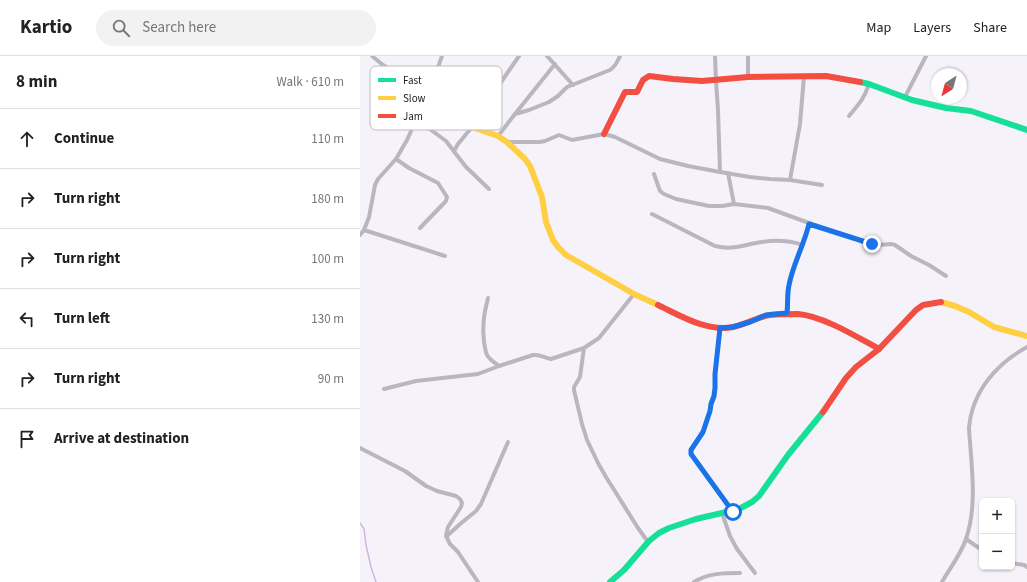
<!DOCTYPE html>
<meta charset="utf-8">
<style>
body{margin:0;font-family:"Source Sans 3",sans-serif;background:#f2f2f2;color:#222}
.controls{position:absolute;right:12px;bottom:12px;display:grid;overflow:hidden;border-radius:6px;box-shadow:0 1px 3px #0004}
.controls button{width:36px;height:36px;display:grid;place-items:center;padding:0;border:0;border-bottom:1px solid #e0e0e0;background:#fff;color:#222;font:20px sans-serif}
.compass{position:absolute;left:571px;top:12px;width:36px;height:36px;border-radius:50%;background:#fff;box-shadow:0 1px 3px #0004;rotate:216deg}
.stop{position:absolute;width:12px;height:12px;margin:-9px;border:3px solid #1a73e8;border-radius:50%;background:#fff}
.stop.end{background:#1a73e8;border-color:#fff;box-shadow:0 1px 4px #0008}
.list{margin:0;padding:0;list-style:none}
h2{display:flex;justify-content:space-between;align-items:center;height:52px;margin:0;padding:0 16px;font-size:17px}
h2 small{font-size:13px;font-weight:400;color:#767676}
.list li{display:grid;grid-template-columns:26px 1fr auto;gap:12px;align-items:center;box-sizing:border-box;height:60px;padding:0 16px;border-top:1px solid #e0e0e0}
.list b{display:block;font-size:15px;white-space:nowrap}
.list em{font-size:13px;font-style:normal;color:#767676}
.icon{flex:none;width:22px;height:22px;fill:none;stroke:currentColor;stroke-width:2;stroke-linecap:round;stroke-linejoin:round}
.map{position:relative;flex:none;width:667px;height:526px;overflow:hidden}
header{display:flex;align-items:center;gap:24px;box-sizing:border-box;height:56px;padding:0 20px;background:#fff;border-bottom:1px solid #e0e0e0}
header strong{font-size:19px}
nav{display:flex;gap:22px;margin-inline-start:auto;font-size:14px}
.search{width:280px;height:36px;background:#f2f2f2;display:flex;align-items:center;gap:10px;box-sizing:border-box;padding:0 14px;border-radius:22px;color:#767676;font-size:15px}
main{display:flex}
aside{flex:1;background:#fff}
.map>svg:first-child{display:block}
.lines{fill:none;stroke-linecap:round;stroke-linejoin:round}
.stream{stroke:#cdb8e2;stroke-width:1.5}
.street{stroke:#bab5be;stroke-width:4}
.fast{stroke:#16e098;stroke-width:6}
.slow{stroke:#ffcf43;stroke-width:6}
.jam{stroke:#f24e42;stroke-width:6}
.route{stroke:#1a73e8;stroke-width:5}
.key{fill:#fff;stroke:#bcbbbe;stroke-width:1}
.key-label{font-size:11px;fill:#201c25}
</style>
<header>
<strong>Kartio</strong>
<div class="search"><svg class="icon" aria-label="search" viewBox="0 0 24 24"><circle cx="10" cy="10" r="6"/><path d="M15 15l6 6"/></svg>Search here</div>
<nav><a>Map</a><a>Layers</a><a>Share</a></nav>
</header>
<main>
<aside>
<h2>8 min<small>Walk · 610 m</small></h2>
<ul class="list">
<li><svg class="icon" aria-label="ahead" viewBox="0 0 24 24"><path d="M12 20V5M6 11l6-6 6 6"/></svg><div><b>Continue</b></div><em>110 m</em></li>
<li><svg class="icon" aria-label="right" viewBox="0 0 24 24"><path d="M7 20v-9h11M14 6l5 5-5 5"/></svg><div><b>Turn right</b></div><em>180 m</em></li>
<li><svg class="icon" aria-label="right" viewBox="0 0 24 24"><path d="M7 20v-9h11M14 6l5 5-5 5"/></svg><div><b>Turn right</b></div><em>100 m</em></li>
<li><svg class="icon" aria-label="left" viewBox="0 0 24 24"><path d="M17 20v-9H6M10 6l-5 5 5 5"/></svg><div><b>Turn left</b></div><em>130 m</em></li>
<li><svg class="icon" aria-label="right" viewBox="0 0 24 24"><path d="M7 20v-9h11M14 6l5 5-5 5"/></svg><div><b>Turn right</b></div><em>90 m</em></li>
<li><svg class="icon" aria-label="arrive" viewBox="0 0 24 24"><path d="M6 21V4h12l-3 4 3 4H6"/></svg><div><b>Arrive at destination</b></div></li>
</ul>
</aside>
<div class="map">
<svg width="667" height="526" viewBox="0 0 667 526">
<rect width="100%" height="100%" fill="#f6f2fa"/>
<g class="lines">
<!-- stream -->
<path class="stream" d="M 0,467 L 4,473 L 6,489 L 11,511 L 16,526"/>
<!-- street -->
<g class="street">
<path d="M 12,0 L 23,9 L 28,12 L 44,14 L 71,31"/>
<path d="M 187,0 L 213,29"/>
<path d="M 355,0 L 356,25 L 358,54 L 360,116"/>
<path d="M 388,21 L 388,0"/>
<path d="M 545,41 L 566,0"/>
<path d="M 155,58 L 169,54 L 189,46 L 198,40 L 207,31 L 250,14 C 256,10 257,6 260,0"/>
<path d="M 489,60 C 499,48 504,43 509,28"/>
<path d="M 56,65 L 67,71 L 86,85 L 106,111 L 129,133"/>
<path d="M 138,80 L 155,58 L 195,8"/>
<path d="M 147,86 L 180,86 L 185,85 L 199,79 L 212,84 L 244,78 L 255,81 L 300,103 L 328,110 L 360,116 L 390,121 L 410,123 L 430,124 L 462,129"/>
<path d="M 94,95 L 98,88 L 112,71 L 133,38 L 159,0"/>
<path d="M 36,103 L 49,112 L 78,127 L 87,141 L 86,145 L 60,172"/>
<path d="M 368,117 L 374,148"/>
<path d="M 294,118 L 300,135 L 304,138 L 316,143 L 349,150 L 362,150 L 374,148 L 408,152 L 449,167 C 444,189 433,208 429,229 C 427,238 428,248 427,257"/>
<path d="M 430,124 L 440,68 L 444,20"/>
<path d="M 292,158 L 355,190 C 371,194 380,190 396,187 C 411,184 428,184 443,189"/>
<path d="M 449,167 L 512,188 L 518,189 L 531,188 L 535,189 L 551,200 L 569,209 L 586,220"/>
<path d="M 4,174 L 85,200"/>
<path d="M 0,179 L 4,174 L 9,161 L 15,129 L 18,123 L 36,103 L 47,84 L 71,31 L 82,0"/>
<path d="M 128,242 C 124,258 122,270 124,286 C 125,290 125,295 127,299 C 130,304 135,307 139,310"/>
<path d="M 360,272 L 355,318 L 355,332 L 354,341 L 351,348 L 350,355 L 343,376 L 331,394 L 331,398 L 373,456"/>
<path d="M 224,292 L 220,321 L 214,331 L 214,334 L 222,368 L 227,384 L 238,407 L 246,421 L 278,472 L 288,486"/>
<path d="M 24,333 L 56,325 L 118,318 L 139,310 L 173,299 C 180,298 185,302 191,303 L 224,292 L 239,282 L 274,238"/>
<path d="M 0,392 L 45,415 L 66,430 L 77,435 L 96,440 L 100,443 L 102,447 L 101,451 L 88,471 L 86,480 L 90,488 L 98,496 L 118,526"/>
<path d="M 362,457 L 370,480 L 377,493 L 395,517"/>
<path d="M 87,480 L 100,468 L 116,455 L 121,448 L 148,386"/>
<path d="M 606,483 L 622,494"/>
<path d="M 652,507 L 664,509 L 667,511"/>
<path d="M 334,526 C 348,517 364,517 380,517"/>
<path d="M 582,526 C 590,512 601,498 606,483 C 618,448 611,408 609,372 C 612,336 636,308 667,291"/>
</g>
<!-- fast -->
<g class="fast">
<path d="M 500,26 L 509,28 L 552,44 L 586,52 L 611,55 L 667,74"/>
<path d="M 250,526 L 264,514 L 289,485 L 299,477 L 309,472 L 336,463 L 379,453 L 392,446 L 399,440 L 428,399 L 463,356"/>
</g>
<!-- slow -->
<g class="slow">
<path d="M 112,71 L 138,80 L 147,86 L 165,103 L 170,110 L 182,141 L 186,166 L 193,184 L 198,191 L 206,199 L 274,238 L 298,249"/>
<path d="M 581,246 L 595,250 L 609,256 L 634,271 L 667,280"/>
</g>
<!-- jam -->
<g class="jam">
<path d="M 244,78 L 265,36 L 277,36 L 283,24 L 289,20 L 313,23 L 342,25 L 388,21 L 466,20 L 500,26"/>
<path d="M 298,249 C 321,260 347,276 373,271 C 384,269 394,263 405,260 C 411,258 431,258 438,258 C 463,260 497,281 519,293"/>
<path d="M 463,356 L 486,322 L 496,311 L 519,293 L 556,254 L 563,249 L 581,246"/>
</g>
</g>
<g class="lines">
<!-- route -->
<path class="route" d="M 373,456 L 331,398 L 331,394 L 343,376 L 350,355 L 351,348 L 354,340 L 355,332 L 355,318 L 360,272 L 373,271 L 390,266 L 406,259 L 427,257 C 428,248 427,238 429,229 C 433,208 444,189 449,168 L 512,188"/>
</g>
<!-- legend -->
<rect x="10" y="10" width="132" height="64" rx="6" class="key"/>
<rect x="18" y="22" width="18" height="4" fill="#16e098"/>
<rect x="18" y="40" width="18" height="4" fill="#ffcf43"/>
<rect x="18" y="58" width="18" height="4" fill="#f24e42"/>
<g class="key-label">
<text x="43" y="28">Fast</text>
<text x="43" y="46">Slow</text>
<text x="43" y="64">Jam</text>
</g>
</svg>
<div class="controls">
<button>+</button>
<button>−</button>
</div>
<svg class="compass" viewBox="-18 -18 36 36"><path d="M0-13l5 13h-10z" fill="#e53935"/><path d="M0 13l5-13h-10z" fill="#767676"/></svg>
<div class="stop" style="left:373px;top:456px"></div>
<div class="stop end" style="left:512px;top:188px"></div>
</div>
</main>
